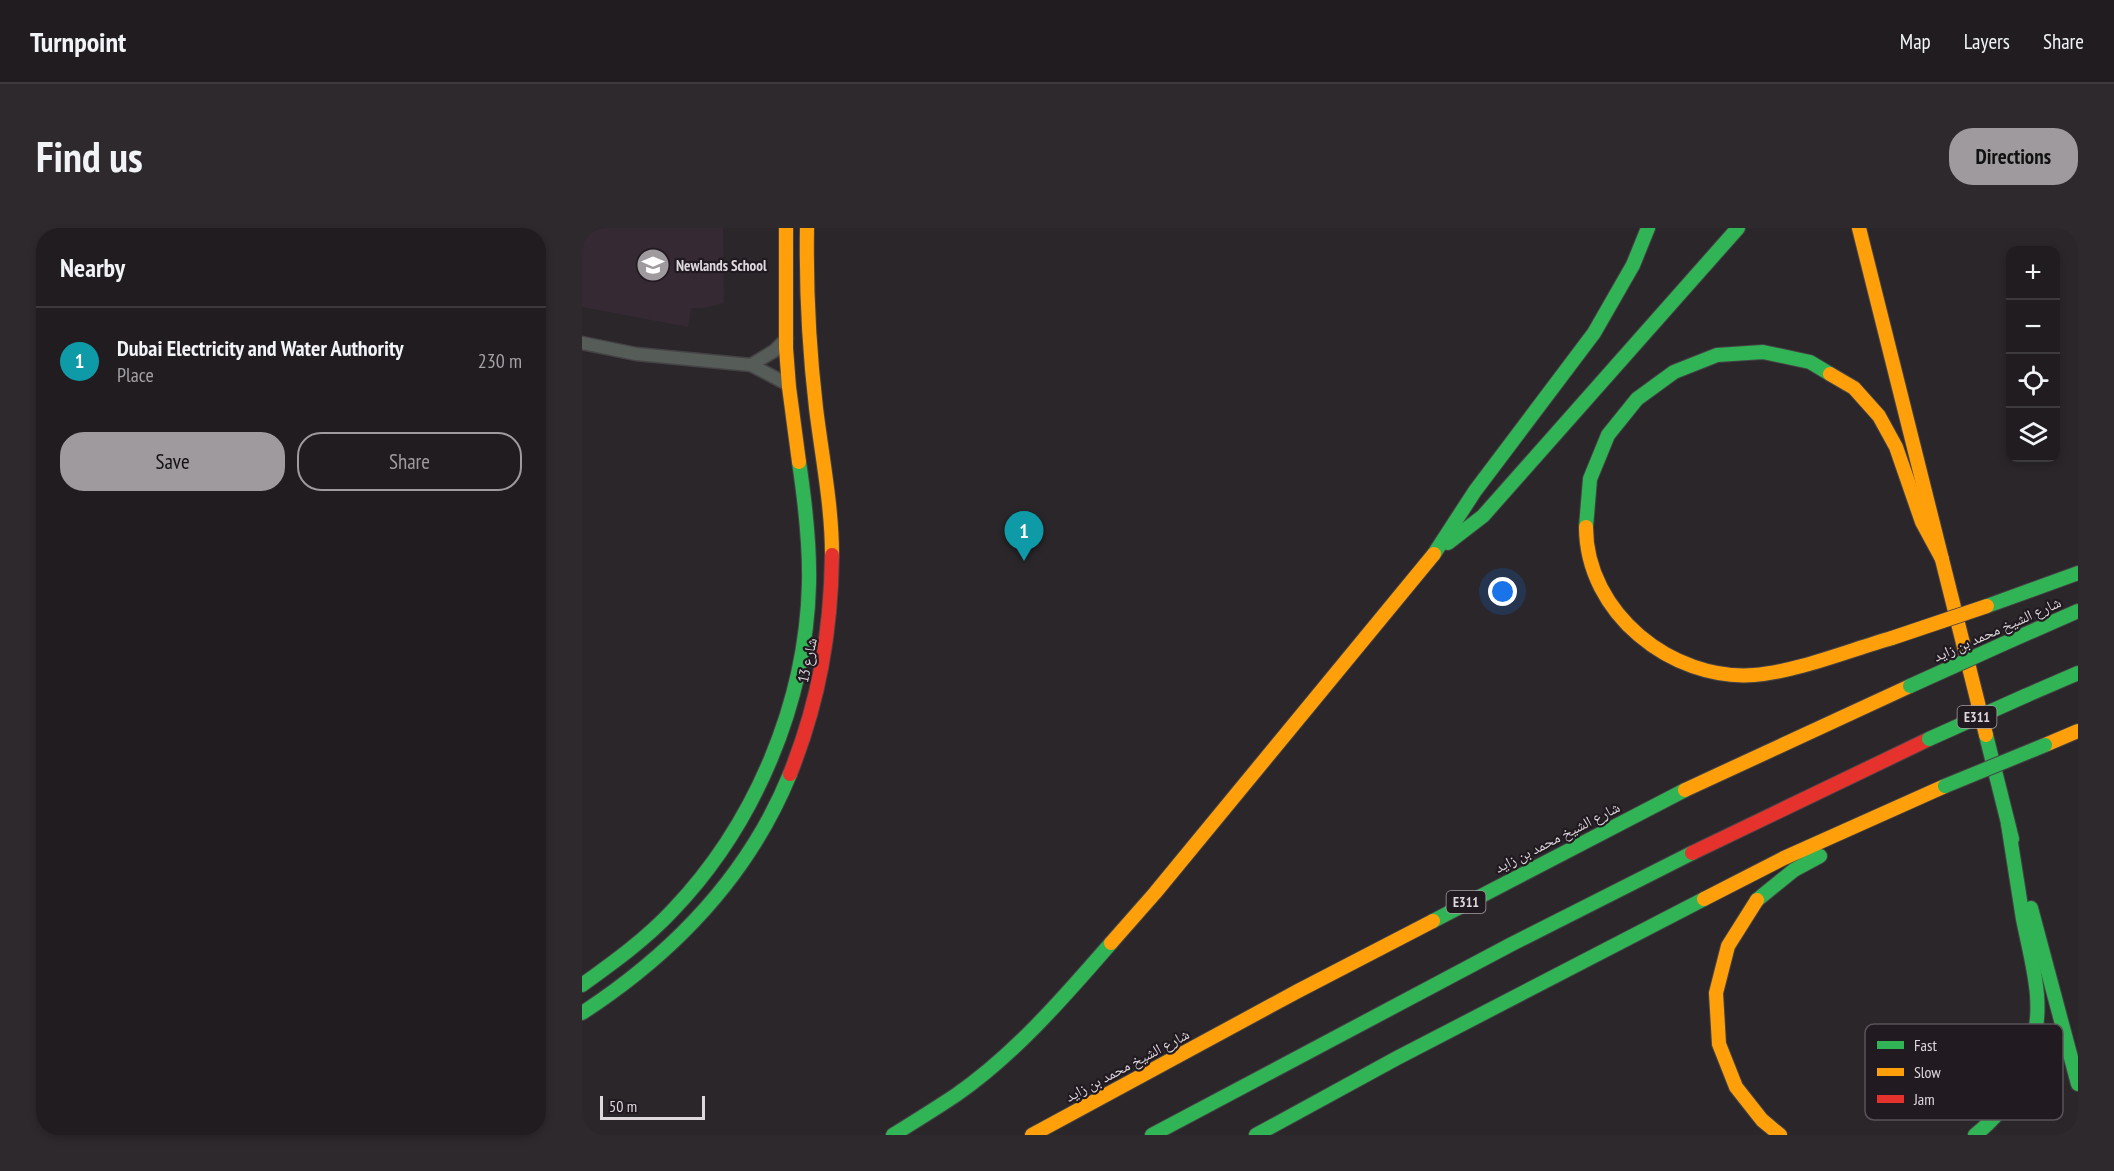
<!DOCTYPE html>
<meta charset="utf-8">
<style>
body{margin:0;font-family:"PT Sans Narrow","Noto Naskh Arabic",sans-serif;background:#2d292d;color:#f1f3f6}
.controls{position:absolute;right:18px;top:18px;display:grid;overflow:hidden;border-radius:12px;box-shadow:0 3px 9px #0003}
.controls button{width:54px;height:54px;display:grid;place-items:center;padding:0;border:0;border-bottom:2px solid #3d3a3e;background:#201c20;color:#f1f3f6;font:30px sans-serif}
.scale{position:absolute;left:18px;bottom:15px;width:105px;box-sizing:border-box;padding-left:6px;border:3px solid #ded8dd;border-top:0;font-size:16px;line-height:21px;white-space:nowrap;color:#ded8dd;-webkit-text-stroke:4px #221a21;paint-order:stroke}
.you{position:absolute;left:921px;top:364px;width:21px;height:21px;margin:-15px;border:4px solid #fff;border-radius:50%;background:#1a73e8;box-shadow:0 0 0 9px #1a73e833}
.badge{display:grid;place-items:center;width:39px;height:39px;border-radius:50%;background:#9f9a9e;color:#fff;font-size:20px;font-weight:700}
.pin{position:absolute;translate:-50% -50px;filter:drop-shadow(0 2px 3px #0008)}
.pin::after{content:'';position:absolute;top:32px;width:21px;height:18px;background:inherit;clip-path:polygon(0 0,100% 0,50% 100%)}
.list{margin:0;padding:0;list-style:none}
h2{display:flex;justify-content:space-between;align-items:center;height:78px;margin:0;padding:0 24px;font-size:26px}
h2 small{font-size:20px;font-weight:400;color:#a2a1a5}
.list li{display:grid;grid-template-columns:39px 1fr auto;gap:18px;align-items:center;box-sizing:border-box;height:108px;padding:0 24px;border-top:2px solid #3d3a3e}
.list b{display:block;font-size:22px;white-space:nowrap}
.list p{margin:0;font-size:20px;white-space:nowrap;color:#a2a1a5}
.list em{font-size:20px;font-style:normal;color:#a2a1a5}
.actions{display:flex;gap:12px;padding:18px 24px}
.actions a{flex:1;padding:14px 0;border:2px solid #9f9a9e;border-radius:24px;text-align:center;font-size:21px;color:#9f9a9e}
.actions .main{background:#9f9a9e;color:#111}
.icon{flex:none;width:33px;height:33px;fill:none;stroke:currentColor;stroke-width:2;stroke-linecap:round;stroke-linejoin:round}
.map{position:relative;flex:none;width:1496px;height:907px;overflow:hidden;border-radius:24px}
header{display:flex;align-items:center;gap:36px;box-sizing:border-box;height:84px;padding:0 30px;background:#201c20;border-bottom:2px solid #3d3a3e}
header strong{font-size:28px}
nav{display:flex;gap:33px;margin-inline-start:auto;font-size:21px}
.intro{display:flex;align-items:center;justify-content:space-between;box-sizing:border-box;height:144px;padding:0 36px}
h1{margin:0;font-size:42px}
.button{padding:15px 27px;border-radius:24px;background:#9f9a9e;color:#111;font-size:21px;font-weight:700}
main{display:flex;gap:36px;padding:0 36px}
aside{flex:1;background:#201c20;border-radius:24px;box-shadow:0 3px 9px #0003}
.map>svg:first-child{display:block}
.built{fill:#352934}
.lines{fill:none;stroke-linecap:round;stroke-linejoin:round}
.street-casing{stroke:#464346;stroke-width:15}
.fast-casing{stroke:#464346;stroke-width:16}
.slow-casing{stroke:#464346;stroke-width:16}
.jam-casing{stroke:#464346;stroke-width:16}
.street{stroke:#565c58;stroke-width:12}
.fast{stroke:#30b455;stroke-width:14}
.slow{stroke:#ff9f0a;stroke-width:14}
.jam{stroke:#e5322d;stroke-width:14}
.fast-bridge-casing{stroke:#464346;stroke-width:16;stroke-linecap:butt}
.slow-bridge-casing{stroke:#464346;stroke-width:16;stroke-linecap:butt}
.fast-bridge{stroke:#30b455;stroke-width:14}
.slow-bridge{stroke:#ff9f0a;stroke-width:14}
.labels{text-anchor:middle;dominant-baseline:central;stroke-width:4.5;stroke-linejoin:round;paint-order:stroke}
.shield{fill:#221a21;stroke:#a69fa5;stroke-width:1.5}
.shield-label{font-size:14px;font-weight:bold;fill:#ded8dd}
.poi-label{font-size:15px;font-weight:bold;fill:#ded8dd;stroke:#221a21;text-anchor:start}
.street-label{font-size:15px;fill:#ded8dd;stroke:#221a21}
.key{fill:#221a21;stroke:#5a5359;stroke-width:1.5}
.key-label{font-size:16px;fill:#ded8dd}
</style>
<header>
<strong>Turnpoint</strong>
<nav><a>Map</a><a>Layers</a><a>Share</a></nav>
</header>
<div class="intro"><h1>Find us</h1><a class="button">Directions</a></div>
<main>
<aside>
<h2>Nearby<small></small></h2>
<ul class="list">
<li><span class="badge" style="background:#0f9aa8">1</span><div><b>Dubai Electricity and Water Authority</b><p>Place</p></div><em>230 m</em></li>
</ul>
<div class="actions"><a class="main">Save</a><a>Share</a></div>
</aside>
<div class="map">
<svg width="1496" height="907" viewBox="0 0 1496 907">
<rect width="100%" height="100%" fill="#2a262a"/>
<!-- built -->
<path class="built" d="M 0,0 L 141,0 L 142,75 L 122,80 L 109,80 L 106,99 L 0,79 Z"/>
<g class="lines">
<!-- street casing -->
<g class="street-casing">
<g id="street">
<path d="M 0,115 L 54,126 L 169,137 L 207,157"/>
<path d="M 169,137 L 192,123 L 205,110"/>
</g>
</g>
<!-- fast casing -->
<g class="fast-casing">
<g id="fast">
<path d="M 1004,299 L 1008,251 L 1026,207 L 1055,171 L 1092,144 L 1135,127 L 1181,124 L 1228,134 L 1248,146"/>
<path d="M 866,315 L 901,288 L 1156,0"/>
<path d="M 852,326 L 893,263 L 1012,105 L 1051,37 L 1066,0"/>
<path d="M 1405,378 L 1496,345"/>
<path d="M 1421,416 L 1496,383"/>
<path d="M 1443,468 L 1496,445"/>
<path d="M 1404,507 L 1430,611"/>
<path d="M 1175,672 L 1212,642 L 1238,628"/>
<path d="M 1449,680 L 1496,856"/>
<path d="M 851,693 L 1103,562"/>
<path d="M 0,757 C 32,734 64,711 91,682 C 173,596 224,475 227,356 C 228,315 223,274 217,234"/>
<path d="M 0,785 C 92,725 166,649 208,546"/>
<path d="M 311,907 C 332,894 353,881 374,867 C 433,826 482,769 529,715"/>
<path d="M 570,907 L 928,717 L 1110,625"/>
<path d="M 674,907 L 815,830 L 1122,671"/>
<path d="M 1393,907 C 1435,874 1459,821 1455,767 C 1453,742 1446,716 1441,691 C 1436,659 1431,628 1426,596"/>
</g>
</g>
<!-- slow casing -->
<g class="slow-casing">
<g id="slow">
<path d="M 204,0 L 204,120 L 207,159 L 217,234"/>
<path d="M 225,0 C 224,60 227,120 234,180 C 240,229 250,278 250,327"/>
<path d="M 1277,0 L 1404,507"/>
<path d="M 1248,146 L 1272,160 L 1297,188 L 1314,219 L 1340,294 L 1360,331"/>
<path d="M 1004,299 C 1004,385 1090,453 1172,447 C 1214,444 1268,422 1310,410"/>
<path d="M 1463,517 L 1496,503"/>
<path d="M 1103,562 L 1328,458"/>
<path d="M 1122,671 L 1202,630 L 1363,558"/>
<path d="M 1175,672 L 1146,718 L 1134,765 L 1137,816 L 1154,859 L 1180,892 L 1198,907"/>
<path d="M 529,715 L 573,665 L 852,326"/>
<path d="M 450,907 L 716,763 L 851,693"/>
</g>
</g>
<!-- jam casing -->
<g class="jam-casing">
<g id="jam">
<path d="M 208,546 C 237,473 249,405 250,327"/>
<path d="M 1110,625 L 1347,511"/>
</g>
</g>
<!-- street -->
<use href="#street" class="street"/>
<!-- fast -->
<use href="#fast" class="fast"/>
<!-- slow -->
<use href="#slow" class="slow"/>
<!-- jam -->
<use href="#jam" class="jam"/>
<!-- fast-bridge casing -->
<g class="fast-bridge-casing">
<g id="fast-bridge">
<path d="M 1328,458 L 1421,416"/>
<path d="M 1347,511 L 1443,468"/>
<path d="M 1363,558 L 1463,517"/>
</g>
</g>
<!-- slow-bridge casing -->
<g class="slow-bridge-casing">
<path id="slow-bridge" d="M 1310,410 L 1405,378"/>
</g>
<!-- fast-bridge -->
<use href="#fast-bridge" class="fast-bridge"/>
<!-- slow-bridge -->
<use href="#slow-bridge" class="slow-bridge"/>
</g>
<!-- icons -->
<defs>
<g id="school-disc" transform="scale(1.725)"><circle r="9.5" fill="#9f9a9e" stroke="#221a21"/><path d="M0-5L7-2L0 1L-7-2ZM-4 1L0 2.5L4 1V4Q0 6-4 4Z" fill="#fff"/></g>
</defs>
<g fill-rule="evenodd">
<use href="#school-disc" x="71" y="37"/>
</g>
<g class="labels">
<!-- shield labels -->
<g class="shield">
<rect x="1375.5" y="478" width="39" height="22" rx="4.5"/>
<rect x="864.5" y="663" width="39" height="22" rx="4.5"/>
</g>
<g class="shield-label">
<text x="1395" y="489">E311</text>
<text x="884" y="674">E311</text>
</g>
<!-- poi labels -->
<g class="poi-label">
<text x="94" y="37">Newlands School</text>
</g>
<!-- street labels -->
<g class="street-label">
<text transform="translate(1415 401) rotate(-24)">شارع الشيخ محمد بن زايد</text>
<text transform="translate(225 432) rotate(-78)">شارع 13</text>
<text transform="translate(975 609) rotate(-27)">شارع الشيخ محمد بن زايد</text>
<text transform="translate(545 837) rotate(-28)">شارع الشيخ محمد بن زايد</text>
</g>
</g>
<!-- legend -->
<rect x="1283" y="796" width="198" height="96" rx="9" class="key"/>
<rect x="1295" y="813" width="27" height="8" fill="#30b455"/>
<rect x="1295" y="840" width="27" height="8" fill="#ff9f0a"/>
<rect x="1295" y="867" width="27" height="8" fill="#e5322d"/>
<g class="key-label">
<text x="1332" y="823">Fast</text>
<text x="1332" y="850">Slow</text>
<text x="1332" y="877">Jam</text>
</g>
</svg>
<div class="controls">
<button>+</button>
<button>−</button>
<button><svg class="icon" aria-label="locate" viewBox="0 0 24 24"><circle cx="12" cy="12" r="6"/><path d="M12 2v4M12 18v4M2 12h4M18 12h4"/></svg></button>
<button><svg class="icon" aria-label="layers" viewBox="0 0 24 24"><path d="M12 4l9 5-9 5-9-5zM3 14l9 5 9-5"/></svg></button>
</div>
<div class="scale">50 m</div>
<div class="you"></div>
<div class="pin badge" style="left:442px;top:333px;background:#0f9aa8">1</div>
</div>
</main>
